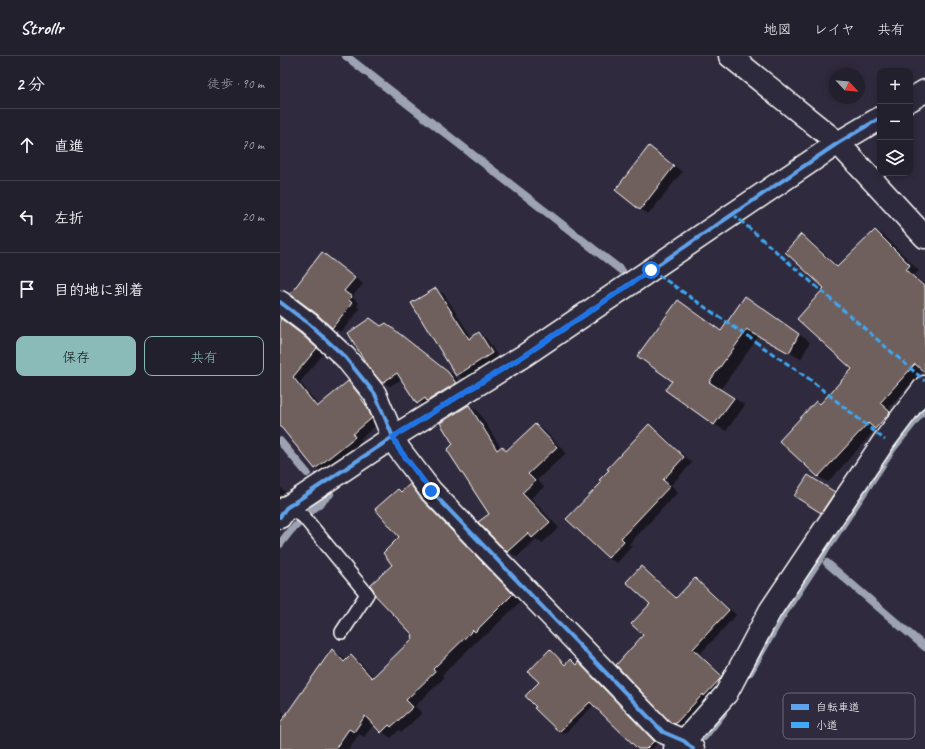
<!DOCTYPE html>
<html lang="ja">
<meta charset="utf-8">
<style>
body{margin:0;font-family:Caveat,"Klee One",sans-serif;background:#2f2d3a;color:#f1f3f6}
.controls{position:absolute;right:12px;top:12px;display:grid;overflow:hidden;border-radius:8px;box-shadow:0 2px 6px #0003}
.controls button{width:36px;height:36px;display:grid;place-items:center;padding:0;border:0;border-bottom:1px solid #403e4a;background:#23202e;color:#f1f3f6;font:20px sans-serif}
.compass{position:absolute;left:549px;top:12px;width:36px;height:36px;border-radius:50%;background:#23202e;box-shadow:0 2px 6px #0003;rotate:116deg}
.stop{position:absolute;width:12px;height:12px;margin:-9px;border:3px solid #1a73e8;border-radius:50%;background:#fff}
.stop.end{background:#1a73e8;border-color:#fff;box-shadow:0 1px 4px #0008}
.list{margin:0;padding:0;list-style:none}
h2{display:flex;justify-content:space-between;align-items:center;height:52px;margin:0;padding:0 16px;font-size:17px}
h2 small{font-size:13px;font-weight:400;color:#a3a3aa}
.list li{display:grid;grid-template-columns:26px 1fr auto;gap:12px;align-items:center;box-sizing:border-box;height:72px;padding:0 16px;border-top:1px solid #403e4a}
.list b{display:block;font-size:15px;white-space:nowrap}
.list em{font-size:13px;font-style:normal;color:#a3a3aa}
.actions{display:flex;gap:8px;padding:12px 16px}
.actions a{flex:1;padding:9px 0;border:1px solid #8bbbb9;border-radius:8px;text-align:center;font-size:14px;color:#8bbbb9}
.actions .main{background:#8bbbb9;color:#111}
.icon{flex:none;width:22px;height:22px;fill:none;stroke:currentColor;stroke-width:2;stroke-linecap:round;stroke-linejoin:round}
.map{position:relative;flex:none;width:645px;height:693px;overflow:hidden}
header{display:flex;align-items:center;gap:24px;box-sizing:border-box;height:56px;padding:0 20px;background:#23202e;border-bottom:1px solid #403e4a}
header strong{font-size:19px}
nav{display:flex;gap:22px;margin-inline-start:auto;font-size:14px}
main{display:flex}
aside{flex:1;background:#23202e}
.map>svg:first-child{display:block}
.shadow{fill:#0007}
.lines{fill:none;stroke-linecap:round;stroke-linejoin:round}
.stream{stroke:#9da3b2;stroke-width:8}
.building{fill:#6f605d;stroke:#fff}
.service-casing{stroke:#fff;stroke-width:16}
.minor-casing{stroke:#fff;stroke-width:25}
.service{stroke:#2f2a3d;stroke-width:13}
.minor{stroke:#2f2a3d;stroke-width:22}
.quiet{stroke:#3fa9f5;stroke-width:3;stroke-dasharray:6 3;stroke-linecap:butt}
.cycleway-casing{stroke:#2f2a3d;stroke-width:6}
.cycleway{stroke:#60a3ed;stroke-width:4}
.route{stroke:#1a73e8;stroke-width:5}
.key{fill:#2f2a3d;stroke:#6d6a77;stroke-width:1}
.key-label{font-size:11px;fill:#fff}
</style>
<header>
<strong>Strollr</strong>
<nav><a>地図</a><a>レイヤ</a><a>共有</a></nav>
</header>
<main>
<aside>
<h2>2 分<small>徒歩 · 90 m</small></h2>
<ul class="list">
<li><svg class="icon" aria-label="ahead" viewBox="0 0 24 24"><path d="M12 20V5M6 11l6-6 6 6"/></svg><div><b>直進</b></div><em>70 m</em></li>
<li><svg class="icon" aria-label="left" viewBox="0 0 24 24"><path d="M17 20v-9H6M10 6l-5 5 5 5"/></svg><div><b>左折</b></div><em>20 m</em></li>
<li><svg class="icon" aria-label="arrive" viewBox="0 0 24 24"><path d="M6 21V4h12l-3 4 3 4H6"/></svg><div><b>目的地に到着</b></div></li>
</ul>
<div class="actions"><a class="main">保存</a><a>共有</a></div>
</aside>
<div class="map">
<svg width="645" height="693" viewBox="0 0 645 693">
<rect width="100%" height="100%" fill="#2f2a3d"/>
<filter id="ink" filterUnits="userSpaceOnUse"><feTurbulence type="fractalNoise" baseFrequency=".025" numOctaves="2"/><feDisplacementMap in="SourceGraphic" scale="8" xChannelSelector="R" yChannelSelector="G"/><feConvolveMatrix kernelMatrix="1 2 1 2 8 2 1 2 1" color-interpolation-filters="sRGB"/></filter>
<g filter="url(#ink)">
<!-- shadow -->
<g class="shadow">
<path d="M 369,92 L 378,96 L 402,116 L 369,158 L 360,153 Z"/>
<path d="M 596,175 L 605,180 L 639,215 L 634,219 L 645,229 L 645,315 L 643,314 L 609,352 L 619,362 L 604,378 L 596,373 L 548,426 L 539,421 L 500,385 L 541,349 L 573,313 L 546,232 L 521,180 L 531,185 L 559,211 Z"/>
<path d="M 43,198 L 51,203 L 83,228 L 72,241 L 79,247 L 77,250 L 80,253 L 61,276 L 53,272 L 37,257 Z"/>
<path d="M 156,233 L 164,238 L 192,282 L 199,277 L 206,282 L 219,302 L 185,323 L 177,319 Z"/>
<path d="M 465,242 L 477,248 L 530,286 L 521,303 L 479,280 L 440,334 L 465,349 L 446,375 L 434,368 L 394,325 L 398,245 L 410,252 L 442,275 Z"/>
<path d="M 0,261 L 29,284 L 44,297 L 20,326 L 39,350 L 68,326 L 76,331 L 88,345 L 99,367 L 80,383 L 83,386 L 44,417 L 36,412 L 6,375 L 0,372 Z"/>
<path d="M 91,263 L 102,271 L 114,273 L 176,321 L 183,332 L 145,351 L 137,347 L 122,323 L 110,330 L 103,326 Z"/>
<path d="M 189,350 L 198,355 L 221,392 L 222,391 L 228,394 L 255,369 L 265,375 L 286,397 L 257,424 L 264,431 L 251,442 L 279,472 L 262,487 L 256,483 L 237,501 L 228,495 L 200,466 L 210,458 L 174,388 Z"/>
<path d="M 369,369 L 377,374 L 412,407 L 391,429 L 398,436 L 349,488 L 352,490 L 337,507 L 328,502 L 323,426 Z"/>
<path d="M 528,420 L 558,439 L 545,458 L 516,440 Z"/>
<path d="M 130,429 L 140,435 L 242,544 L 205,580 L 203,579 L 162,619 L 164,622 L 135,650 L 142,657 L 122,676 L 119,674 L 111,682 L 102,676 L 94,668 L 84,681 L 79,678 L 69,693 L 0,693 L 0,654 L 7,659 L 52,594 L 62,600 L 66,605 L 71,600 L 80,606 L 94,621 L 135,582 L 114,509 L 121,481 L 122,437 Z"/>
<path d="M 0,431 L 12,443 L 0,455 Z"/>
<path d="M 361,511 L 369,516 L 397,542 L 415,523 L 423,528 L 456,559 L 420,598 L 449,625 L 403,671 L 391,665 L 364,579 L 371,548 Z"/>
<path d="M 270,594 L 274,597 L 286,609 L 290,605 L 297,609 L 298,607 L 302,609 L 377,687 L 372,693 L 359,693 L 314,649 L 284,678 L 280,676 L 256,652 L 257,651 L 260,626 Z"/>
</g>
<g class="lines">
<!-- stream -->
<g class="stream">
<path d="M 66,0 L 342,215"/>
<path d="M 0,385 L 27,417"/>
<path d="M 29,457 L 50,438"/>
<path d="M 0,488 L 11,474 L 17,469"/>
<path d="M 547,507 L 645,591"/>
<path d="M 470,616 L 500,563 L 613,392 L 645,352"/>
<path d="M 424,681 L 443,657"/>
</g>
</g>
<!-- building -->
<g class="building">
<path d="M 369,90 L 394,110 L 360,154 L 335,134 Z"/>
<path d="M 595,174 L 630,209 L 626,214 L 645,231 L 645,317 L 635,308 L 600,347 L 610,356 L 607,360 L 595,373 L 588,367 L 538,421 L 499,385 L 536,345 L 540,348 L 572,313 L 517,263 L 544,232 L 505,196 L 521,178 L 557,211 Z"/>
<path d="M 42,196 L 75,222 L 64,235 L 72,241 L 69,244 L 72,247 L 52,272 L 37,258 L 10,238 Z"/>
<path d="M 156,232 L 189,283 L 199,276 L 212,297 L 176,320 L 131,247 Z"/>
<path d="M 465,240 L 519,278 L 509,297 L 467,274 L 429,326 L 454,342 L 434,369 L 385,334 L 392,325 L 357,300 L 398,244 L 441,275 Z"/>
<path d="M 0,262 L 21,278 L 37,292 L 13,321 L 37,351 L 68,325 L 81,341 L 80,341 L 86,349 L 92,362 L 73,378 L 75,381 L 35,413 L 0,370 Z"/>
<path d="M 90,262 L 101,270 L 106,267 L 168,316 L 176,327 L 147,345 L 145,342 L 137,348 L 117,317 L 102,327 L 87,309 L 68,277 Z"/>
<path d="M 189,349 L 217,394 L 222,390 L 226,395 L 255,368 L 277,391 L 248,418 L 255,425 L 242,437 L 270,466 L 252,482 L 248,477 L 227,496 L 198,466 L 209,458 L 167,394 L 173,388 L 160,367 Z"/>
<path d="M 369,368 L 404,401 L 383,424 L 390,430 L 341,482 L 344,485 L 328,502 L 286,463 L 322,426 L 319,424 L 329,414 L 327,413 Z"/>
<path d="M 528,419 L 555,436 L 541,457 L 514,440 Z"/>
<path d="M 130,428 L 142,444 L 233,538 L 195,576 L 193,574 L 153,613 L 155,616 L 126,644 L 133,651 L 111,671 L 109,669 L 101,677 L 85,660 L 74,676 L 69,673 L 55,693 L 0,693 L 0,667 L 52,593 L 64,606 L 71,599 L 92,622 L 133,582 L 132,580 L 133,579 L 95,539 L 93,533 L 90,529 L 112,509 L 103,497 L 119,481 L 95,453 L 118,433 L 121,436 Z"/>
<path d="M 361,510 L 396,542 L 415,522 L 449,554 L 413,593 L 442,620 L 439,624 L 424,640 L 423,638 L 395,668 L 390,666 L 336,609 L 363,579 L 351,568 L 370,548 L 346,526 Z"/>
<path d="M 270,593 L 285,609 L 290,603 L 296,609 L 298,606 L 374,685 L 366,693 L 358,693 L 310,646 L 279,676 L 254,652 L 256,651 L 245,640 L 259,626 L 248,616 Z"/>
</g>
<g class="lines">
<!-- service casing -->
<g class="service-casing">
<path id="service" d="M 6,452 L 23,460 L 87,538 L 62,576"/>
</g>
<!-- minor casing -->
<g class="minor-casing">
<g id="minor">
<path d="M 450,0 L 558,87 L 645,181"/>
<path d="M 630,44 L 645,35"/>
<path d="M 0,246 L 29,268 L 65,301 L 95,338 L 113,381 L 119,393 L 151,435 L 383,676 L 404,685 L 413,693"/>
<path d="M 0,461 L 6,452 L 113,381 L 245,299 L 558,87 L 600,62"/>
<path d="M 395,693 L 404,685 L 446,638 L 490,555 L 604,385 L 645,331"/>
</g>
</g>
<!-- service -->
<use href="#service" class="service"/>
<!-- minor -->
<use href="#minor" class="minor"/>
<!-- quiet -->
<g class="quiet">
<path d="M 453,158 L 645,325"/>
<path d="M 371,214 L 528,322 L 605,384"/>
</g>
<!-- cycleway casing -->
<g class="cycleway-casing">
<g id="cycleway">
<path d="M 0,246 L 29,268 L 65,301 L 95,338 L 113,381 L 119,393 L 151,435 L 383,676 L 404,685 L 413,693"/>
<path d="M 0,461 L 6,452 L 113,381 L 245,299 L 558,87 L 600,62"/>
</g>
</g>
<!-- cycleway -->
<use href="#cycleway" class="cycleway"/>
</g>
</g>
<g class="lines" filter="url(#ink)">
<!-- route -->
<path class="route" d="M 151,435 L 119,393 L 113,381 L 245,299 L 371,214"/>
</g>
<!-- legend -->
<rect x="503" y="637" width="132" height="46" rx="6" class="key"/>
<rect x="511" y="648" width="18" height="6" fill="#60a3ed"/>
<rect x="511" y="666" width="18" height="6" fill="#3fa9f5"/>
<g class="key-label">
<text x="536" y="655">自転車道</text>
<text x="536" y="673">小道</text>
</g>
</svg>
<div class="controls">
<button>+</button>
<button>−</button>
<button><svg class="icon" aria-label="layers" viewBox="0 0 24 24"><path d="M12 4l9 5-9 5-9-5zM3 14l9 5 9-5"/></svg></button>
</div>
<svg class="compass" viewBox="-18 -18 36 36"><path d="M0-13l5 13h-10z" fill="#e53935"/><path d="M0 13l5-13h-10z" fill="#a3a3aa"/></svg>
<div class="stop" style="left:371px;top:214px"></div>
<div class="stop end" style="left:151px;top:435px"></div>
</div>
</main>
